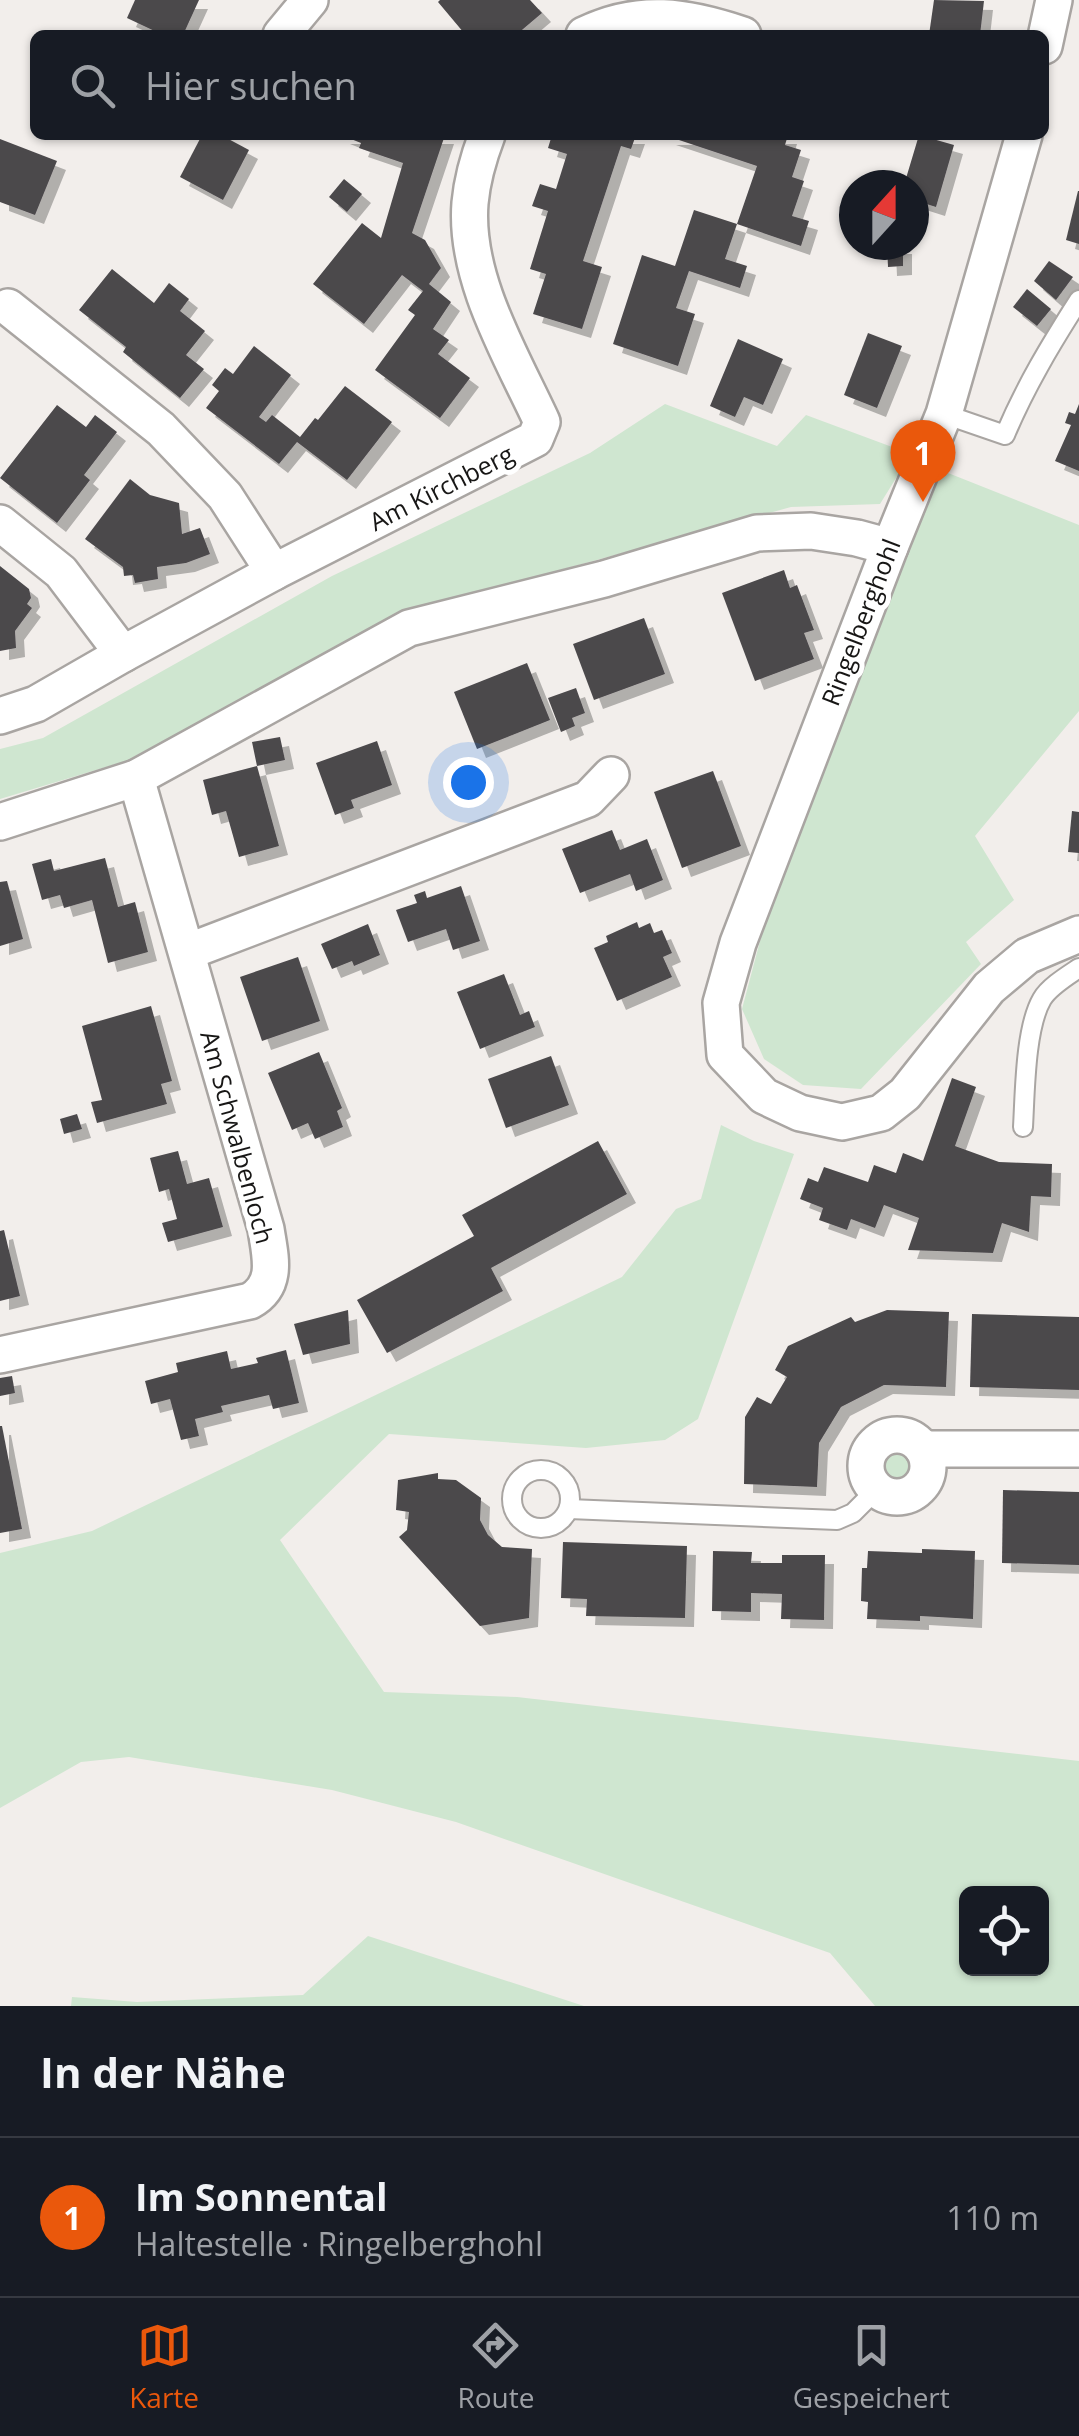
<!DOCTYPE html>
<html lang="de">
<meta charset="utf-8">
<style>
body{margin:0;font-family:"Open Sans",sans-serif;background:#242831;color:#f1f3f6}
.controls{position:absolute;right:30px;bottom:30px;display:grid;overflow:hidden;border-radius:15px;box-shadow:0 2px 8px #0004}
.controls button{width:90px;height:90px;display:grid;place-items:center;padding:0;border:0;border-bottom:2px solid #363941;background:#171b24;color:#f1f3f6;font:50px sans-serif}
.compass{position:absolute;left:839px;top:170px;width:90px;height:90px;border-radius:50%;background:#171b24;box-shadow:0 2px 8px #0004;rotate:21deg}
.you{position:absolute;left:468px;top:782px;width:35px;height:35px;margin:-25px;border:8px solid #fff;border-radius:50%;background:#1a73e8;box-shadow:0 0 0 15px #1a73e833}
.badge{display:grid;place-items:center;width:65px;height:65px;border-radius:50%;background:#ea580c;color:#fff;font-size:32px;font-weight:700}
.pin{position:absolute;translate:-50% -82px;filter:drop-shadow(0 2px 5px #0008)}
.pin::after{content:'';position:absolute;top:52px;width:35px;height:30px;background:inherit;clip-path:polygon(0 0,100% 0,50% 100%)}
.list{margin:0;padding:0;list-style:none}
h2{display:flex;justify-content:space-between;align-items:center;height:130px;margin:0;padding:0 40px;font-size:42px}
h2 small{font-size:32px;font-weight:400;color:#9ea1a6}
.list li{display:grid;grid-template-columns:65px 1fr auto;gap:30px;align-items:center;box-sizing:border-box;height:160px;padding:0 40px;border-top:2px solid #363941}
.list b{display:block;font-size:38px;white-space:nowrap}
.list p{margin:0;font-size:32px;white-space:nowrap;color:#9ea1a6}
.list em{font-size:32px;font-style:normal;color:#9ea1a6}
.icon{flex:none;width:55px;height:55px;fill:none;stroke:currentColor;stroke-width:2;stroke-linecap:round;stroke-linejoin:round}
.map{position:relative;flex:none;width:1079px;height:2006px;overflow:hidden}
.search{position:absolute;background:#171b24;box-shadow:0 2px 8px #0004;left:30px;right:30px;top:30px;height:110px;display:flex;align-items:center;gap:25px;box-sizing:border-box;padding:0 35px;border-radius:15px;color:#9ea1a6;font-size:38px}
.sheet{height:290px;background:#171b24}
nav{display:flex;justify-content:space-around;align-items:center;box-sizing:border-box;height:140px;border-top:2px solid #363941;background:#171b24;font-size:28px;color:#9ea1a6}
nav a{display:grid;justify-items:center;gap:5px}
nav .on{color:#ea580c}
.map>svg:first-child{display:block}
.green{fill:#cfe6d0;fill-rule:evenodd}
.building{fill:#4c494c;filter:url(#shadow)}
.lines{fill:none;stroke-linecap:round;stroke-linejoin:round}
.service-casing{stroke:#a9a5a2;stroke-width:22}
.minor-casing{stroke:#a9a5a2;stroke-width:40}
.service{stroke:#fff;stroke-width:18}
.minor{stroke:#fff;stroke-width:35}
.labels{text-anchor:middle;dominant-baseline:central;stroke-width:10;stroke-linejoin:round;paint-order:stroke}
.street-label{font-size:25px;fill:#171615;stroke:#fff}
</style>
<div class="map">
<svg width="1079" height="2006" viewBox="0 0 1079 2006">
<defs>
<filter id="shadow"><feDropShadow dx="9" dy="9" stdDeviation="0" flood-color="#0004"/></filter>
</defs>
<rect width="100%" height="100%" fill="#f2eeeb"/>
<!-- green -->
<g class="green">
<path d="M 665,404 L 777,446 L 806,415 L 911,454 L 880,504 L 791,507 L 399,614 L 126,761 L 0,799 L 0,749 L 43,738 L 332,576 L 590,453 Z"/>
<path d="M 938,469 L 1079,525 L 1079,711 L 975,836 L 1014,900 L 966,942 L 981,964 L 861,1089 L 803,1085 L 764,1059 L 742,1009 L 764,926 Z"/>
<path d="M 721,1125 L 754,1141 L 794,1154 L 698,1419 L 665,1440 L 586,1448 L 389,1434 L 280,1540 L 384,1692 L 517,1697 L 1079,1761 L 1079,2006 L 875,2006 L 830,1953 L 456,1822 L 332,1790 L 129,1757 L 81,1762 L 0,1808 L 0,1553 L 92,1531 L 622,1277 L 676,1209 L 701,1199 ZM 966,1894 L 1042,1894 L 1042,1968 L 966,1968 Z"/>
<circle cx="897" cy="1466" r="19"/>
<path d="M 368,1936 L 584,2006 L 71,2006 L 72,1997 L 137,2002 L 303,1995 Z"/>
</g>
<!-- building -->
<g class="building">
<path d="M 135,0 L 199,0 L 183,35 L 163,35 L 127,18 Z"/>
<path d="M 440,0 L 530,0 L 542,13 L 516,35 L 462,35 L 464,33 L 438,2 Z"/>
<path d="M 934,0 L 984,1 L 980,35 L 929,35 Z"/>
<path d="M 202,135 L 221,135 L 249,150 L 223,200 L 180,177 Z"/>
<path d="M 341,135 L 445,135 L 412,233 L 425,240 L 441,268 L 429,284 L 451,302 L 433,329 L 449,340 L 438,354 L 470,378 L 440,418 L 375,370 L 415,315 L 408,310 L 423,291 L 402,275 L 364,324 L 313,284 L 362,223 L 381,238 L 403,163 L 359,148 L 361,143 Z"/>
<path d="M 552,135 L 636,135 L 631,149 L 621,146 L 583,261 L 602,267 L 582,329 L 533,314 L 546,274 L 530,269 L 548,211 L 532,206 L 540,184 L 556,189 L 567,154 L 548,148 Z"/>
<path d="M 788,135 L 785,145 L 801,150 L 792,177 L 804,181 L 792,216 L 809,221 L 801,246 L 737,224 L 757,166 L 667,136 Z"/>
<path d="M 919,135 L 954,145 L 936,207 L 914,200 L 914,185 L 904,185 Z"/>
<path d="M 0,139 L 57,161 L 35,215 L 0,202 Z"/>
<path d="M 344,179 L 362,194 L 347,212 L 329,197 Z"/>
<path d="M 1078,191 L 1079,191 L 1079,244 L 1066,240 Z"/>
<path d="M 694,210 L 737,224 L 725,259 L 747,266 L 740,288 L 689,271 L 676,308 L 695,314 L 678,366 L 613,344 L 642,255 L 675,266 Z"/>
<path d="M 887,245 L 903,245 L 903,266 L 888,267 Z"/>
<path d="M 1049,261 L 1073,277 L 1056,300 L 1034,281 Z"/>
<path d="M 112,269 L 154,303 L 169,283 L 189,299 L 180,311 L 205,331 L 186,355 L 204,369 L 180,398 L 123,352 L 126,347 L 79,310 Z"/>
<path d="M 1027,289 L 1051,309 L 1037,326 L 1013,307 Z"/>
<path d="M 868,333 L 902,346 L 877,408 L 844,395 Z"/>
<path d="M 738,339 L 783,359 L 763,405 L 744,397 L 735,417 L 710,406 Z"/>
<path d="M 254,346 L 291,375 L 259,417 L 266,422 L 272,415 L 300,437 L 315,418 L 318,420 L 345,386 L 392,422 L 347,480 L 297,442 L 279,464 L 206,408 L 219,391 L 212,385 L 225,368 L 233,374 Z"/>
<path d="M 1079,404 L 1079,471 L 1055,461 L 1071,425 L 1065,423 L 1069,412 L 1075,414 Z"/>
<path d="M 57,405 L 86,427 L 95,415 L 117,432 L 84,475 L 90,480 L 57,523 L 0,478 Z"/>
<path d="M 130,479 L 150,495 L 179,503 L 182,534 L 200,528 L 210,554 L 186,563 L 157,567 L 158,579 L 135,583 L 133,575 L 124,576 L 123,567 L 85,539 Z"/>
<path d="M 0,566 L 29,589 L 31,598 L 27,604 L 32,608 L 15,631 L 16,648 L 0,651 Z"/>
<path d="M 784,570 L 790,588 L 797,585 L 814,630 L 804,633 L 814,659 L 755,681 L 722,593 Z"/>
<path d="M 644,618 L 665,674 L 594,700 L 573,644 Z"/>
<path d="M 527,663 L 550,720 L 477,749 L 454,692 Z"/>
<path d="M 576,688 L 585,713 L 572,718 L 575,726 L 561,732 L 548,698 Z"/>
<path d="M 280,737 L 285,760 L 257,766 L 279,846 L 239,857 L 226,811 L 212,815 L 203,780 L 257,766 L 252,742 Z"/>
<path d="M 377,741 L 392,785 L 351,800 L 354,808 L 335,815 L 316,763 Z"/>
<path d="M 713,771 L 741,846 L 682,868 L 654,792 Z"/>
<path d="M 1072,811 L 1079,812 L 1079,853 L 1068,852 Z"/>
<path d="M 612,830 L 620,850 L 647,839 L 663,880 L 636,891 L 630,874 L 580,893 L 562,849 Z"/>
<path d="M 105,858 L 118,907 L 135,902 L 148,952 L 108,963 L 92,900 L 64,908 L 60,895 L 42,900 L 32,864 L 51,859 L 54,871 Z"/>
<path d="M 7,881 L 23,939 L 0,946 L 0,882 Z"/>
<path d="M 461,886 L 480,941 L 453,950 L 446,929 L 408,942 L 396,910 L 417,903 L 414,895 L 425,891 L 427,898 Z"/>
<path d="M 637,922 L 639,928 L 650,923 L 654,933 L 662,930 L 672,953 L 663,957 L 672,977 L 617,1001 L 594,948 L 608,942 L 606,936 Z"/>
<path d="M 368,924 L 380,955 L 354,966 L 352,961 L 332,969 L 321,944 Z"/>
<path d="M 298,957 L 320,1021 L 262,1041 L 240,977 Z"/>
<path d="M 504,974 L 520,1015 L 529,1011 L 535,1027 L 480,1049 L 457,992 Z"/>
<path d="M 151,1006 L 172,1081 L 161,1084 L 167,1104 L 97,1123 L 91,1102 L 102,1100 L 82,1026 Z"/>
<path d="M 319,1052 L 342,1108 L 337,1111 L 343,1127 L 315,1139 L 308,1123 L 292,1130 L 268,1073 Z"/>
<path d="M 551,1056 L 569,1105 L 506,1128 L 488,1079 Z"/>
<path d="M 952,1078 L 976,1087 L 955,1146 L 999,1162 L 1052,1164 L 1051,1197 L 1031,1196 L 1029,1232 L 1002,1223 L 993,1253 L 908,1250 L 919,1218 L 884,1205 L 875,1228 L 851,1219 L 847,1230 L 819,1220 L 823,1208 L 800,1199 L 808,1178 L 818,1182 L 824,1167 L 868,1182 L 874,1165 L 896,1173 L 903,1153 L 923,1161 Z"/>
<path d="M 77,1114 L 82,1129 L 64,1134 L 60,1119 Z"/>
<path d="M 598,1141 L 627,1194 L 491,1268 L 503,1291 L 387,1353 L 357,1300 L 474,1236 L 462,1215 Z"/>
<path d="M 178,1151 L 187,1184 L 209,1178 L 223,1227 L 168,1242 L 162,1223 L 177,1219 L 169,1189 L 159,1192 L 150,1158 Z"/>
<path d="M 4,1230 L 20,1296 L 0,1301 L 0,1231 Z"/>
<path d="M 348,1310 L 350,1344 L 303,1355 L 294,1324 Z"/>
<path d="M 887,1310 L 949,1312 L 946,1387 L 884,1385 L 841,1407 L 819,1443 L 817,1487 L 744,1484 L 745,1417 L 757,1397 L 771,1404 L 787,1377 L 775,1370 L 788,1346 L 851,1317 L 855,1322 Z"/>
<path d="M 972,1314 L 1079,1317 L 1079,1390 L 970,1387 Z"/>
<path d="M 286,1350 L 299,1403 L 273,1409 L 269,1395 L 221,1406 L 223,1412 L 195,1419 L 199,1436 L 181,1440 L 170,1399 L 151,1404 L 145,1381 L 178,1372 L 176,1363 L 227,1351 L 231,1369 L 258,1363 L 256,1358 Z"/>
<path d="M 12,1376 L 15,1393 L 0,1396 L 0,1378 Z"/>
<path d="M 0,1426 L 2,1426 L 22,1529 L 0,1533 Z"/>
<path d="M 438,1473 L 438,1479 L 456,1480 L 481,1498 L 480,1520 L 488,1535 L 502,1547 L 532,1549 L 529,1618 L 480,1626 L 399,1537 L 407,1530 L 409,1512 L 396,1510 L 398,1480 Z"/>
<path d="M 1003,1490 L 1079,1492 L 1079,1565 L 1002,1563 Z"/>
<path d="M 563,1542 L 687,1546 L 685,1618 L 586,1616 L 587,1599 L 561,1598 Z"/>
<path d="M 922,1549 L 975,1551 L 973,1619 L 920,1616 L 920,1621 L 867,1619 L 868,1602 L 861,1601 L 862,1568 L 867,1568 L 868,1551 L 922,1553 Z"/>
<path d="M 713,1551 L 752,1552 L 751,1563 L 782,1563 L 782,1555 L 825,1555 L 824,1620 L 781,1619 L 782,1594 L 751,1593 L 751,1612 L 712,1611 Z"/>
</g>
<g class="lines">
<!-- service casing -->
<g class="service-casing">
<g id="service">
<path d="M 944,414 L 1005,435 C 1025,387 1051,344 1079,300"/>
<path d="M 1023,1127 C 1025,1093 1025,1028 1042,999 C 1049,987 1067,976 1079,968"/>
<circle cx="541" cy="1499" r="29"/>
<path d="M 569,1509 L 837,1520 L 853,1513 L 876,1490"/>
</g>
</g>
<!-- minor casing -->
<g class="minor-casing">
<g id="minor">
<path d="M 281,35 L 310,0"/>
<path d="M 584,35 C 639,8 687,16 743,35"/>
<path d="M 1044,46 L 1054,0"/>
<path d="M 1024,135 L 944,414 L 890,547 L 738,943 L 721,1003 L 725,1055 L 764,1096 L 800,1113 L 842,1122 L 881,1113 L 905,1094 L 989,988 L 1027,956 L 1079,934"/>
<path d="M 8,307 L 161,429 L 225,496 L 274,572"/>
<path d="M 0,523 L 61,572 L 123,654"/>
<path d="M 0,716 L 36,704 L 123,654 L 274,572 L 535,439 L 542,422 C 511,355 464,278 470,203 C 472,181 479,156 487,135"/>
<path d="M 0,822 L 136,778 L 409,628 L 604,579 L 757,533 L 811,531 L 857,538 L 890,547"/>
<path d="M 187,952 L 588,799 L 611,775"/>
<path d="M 0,1355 L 250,1301 C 279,1285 270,1256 266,1229 L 136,778"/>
<circle cx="897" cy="1466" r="31"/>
<path d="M 923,1449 L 1079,1449"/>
</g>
</g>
<!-- service -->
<use href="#service" class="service"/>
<!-- minor -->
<use href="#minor" class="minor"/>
</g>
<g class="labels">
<!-- street labels -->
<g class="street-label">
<text transform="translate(441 487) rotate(-27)">Am Kirchberg</text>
<text transform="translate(860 622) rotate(-69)">Ringelberghohl</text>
<text transform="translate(238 1137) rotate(75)">Am Schwalbenloch</text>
</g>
</g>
</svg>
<div class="controls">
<button><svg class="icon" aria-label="locate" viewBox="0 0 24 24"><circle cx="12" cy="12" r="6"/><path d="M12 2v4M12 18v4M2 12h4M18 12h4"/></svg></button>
</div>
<svg class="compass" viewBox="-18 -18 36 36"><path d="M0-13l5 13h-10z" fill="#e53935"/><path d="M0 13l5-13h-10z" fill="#9ea1a6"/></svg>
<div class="you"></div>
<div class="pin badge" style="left:923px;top:502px">1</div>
<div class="search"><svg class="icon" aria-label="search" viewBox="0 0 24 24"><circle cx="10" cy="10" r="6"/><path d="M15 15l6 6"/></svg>Hier suchen</div>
</div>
<section class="sheet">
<h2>In der Nähe<small></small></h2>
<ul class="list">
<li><span class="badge">1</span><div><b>Im Sonnental</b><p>Haltestelle · Ringelberghohl</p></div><em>110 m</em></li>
</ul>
</section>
<nav>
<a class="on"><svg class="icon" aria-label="map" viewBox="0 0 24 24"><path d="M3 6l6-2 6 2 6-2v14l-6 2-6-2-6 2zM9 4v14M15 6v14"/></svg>Karte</a>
<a><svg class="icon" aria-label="directions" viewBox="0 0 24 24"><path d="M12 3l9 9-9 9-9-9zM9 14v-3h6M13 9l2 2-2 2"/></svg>Route</a>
<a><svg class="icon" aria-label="saved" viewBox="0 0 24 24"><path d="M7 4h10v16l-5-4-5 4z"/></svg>Gespeichert</a>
</nav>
